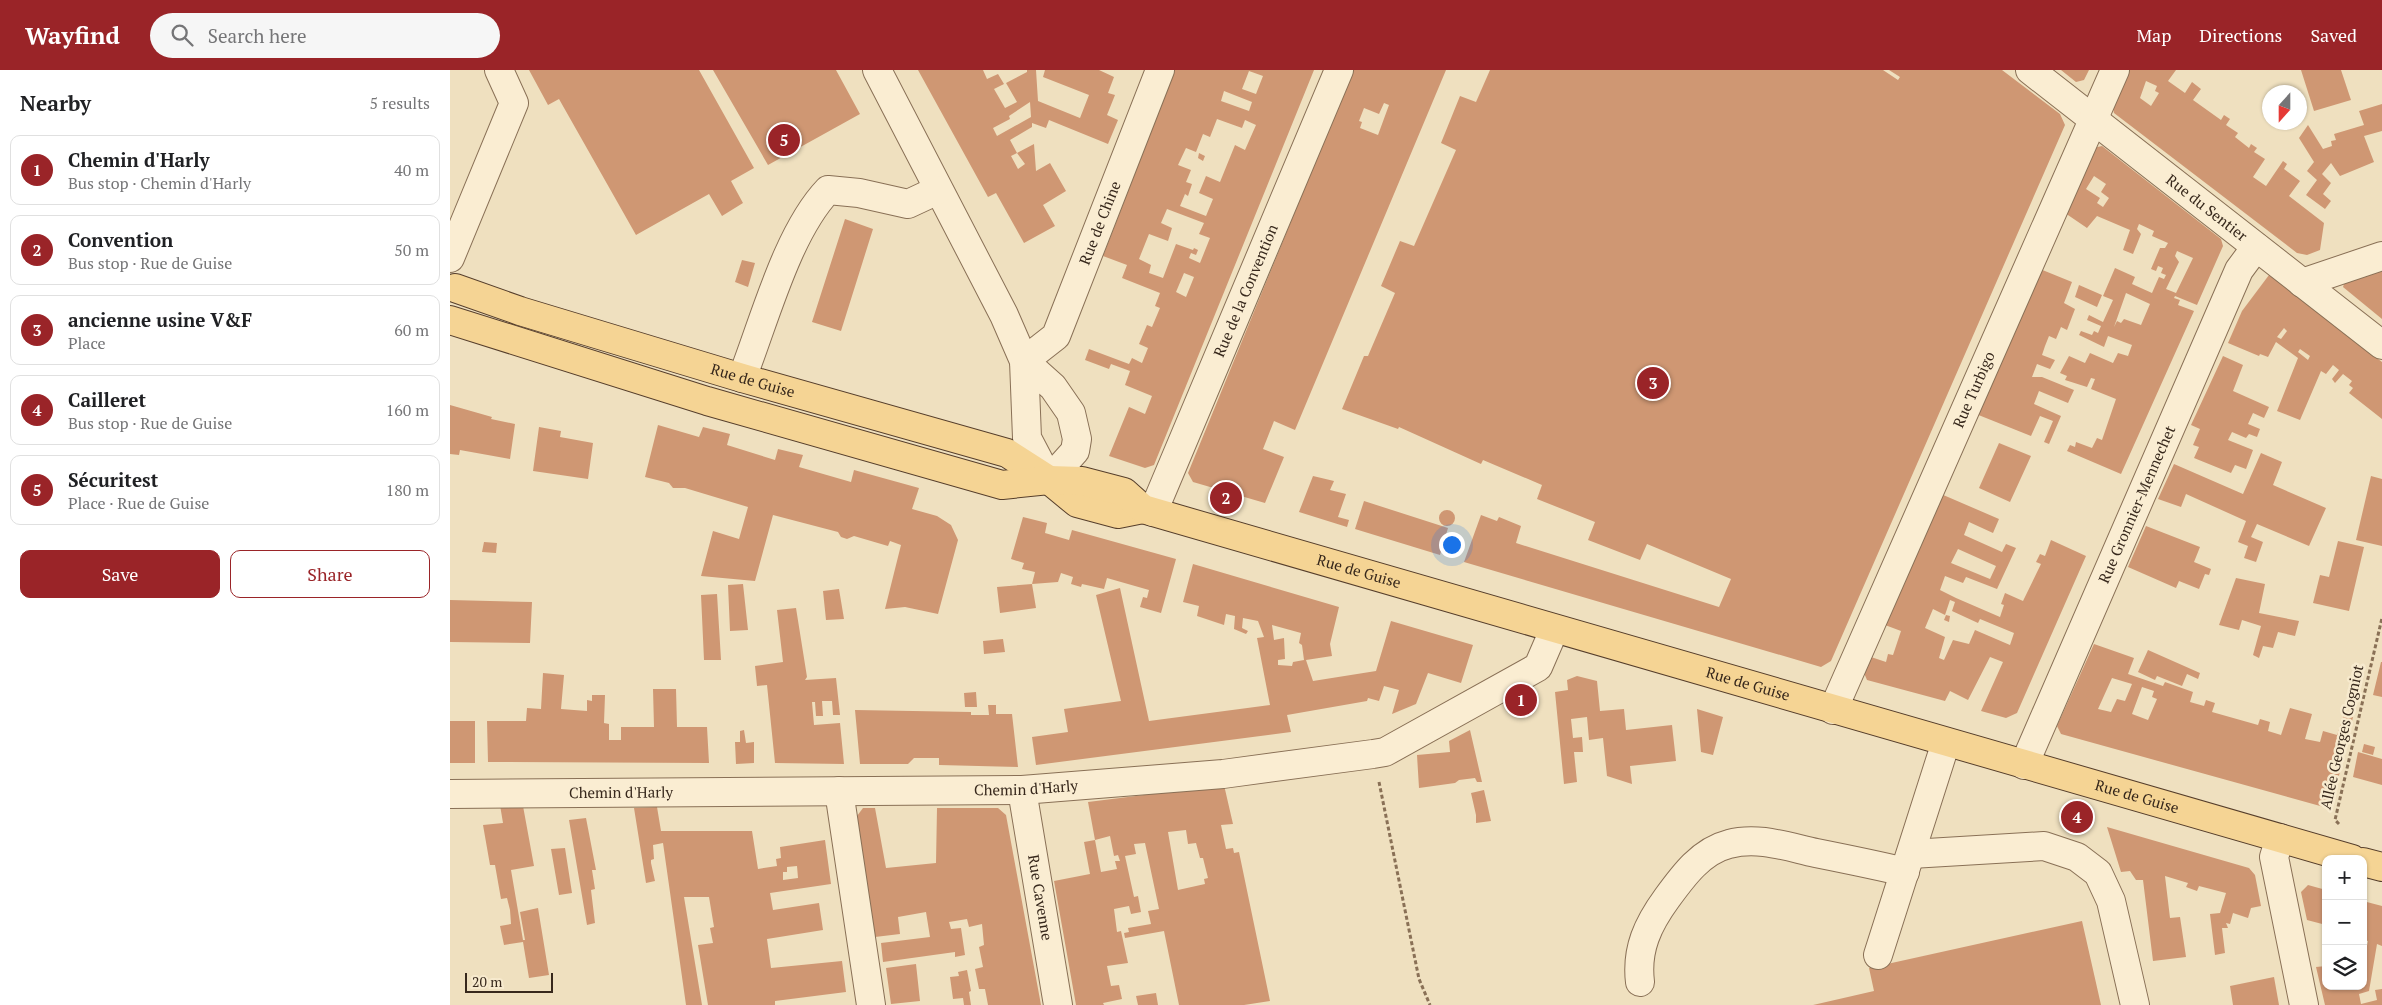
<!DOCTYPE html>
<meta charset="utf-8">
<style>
body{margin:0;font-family:"PT Serif",serif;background:#f6f6f6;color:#202124}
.controls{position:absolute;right:15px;bottom:15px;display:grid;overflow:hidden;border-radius:10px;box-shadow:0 1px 4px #0004}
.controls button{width:45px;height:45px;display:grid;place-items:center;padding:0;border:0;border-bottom:1px solid #e0e0e0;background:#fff;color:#202124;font:25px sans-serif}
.compass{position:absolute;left:1812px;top:15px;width:45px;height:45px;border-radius:50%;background:#fff;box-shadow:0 1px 4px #0004;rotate:201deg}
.scale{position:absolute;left:15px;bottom:12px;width:88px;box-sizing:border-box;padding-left:5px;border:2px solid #37281c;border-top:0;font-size:14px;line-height:18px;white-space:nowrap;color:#37281c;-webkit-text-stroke:4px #f7eace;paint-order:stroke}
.you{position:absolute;left:1001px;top:474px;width:18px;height:18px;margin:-12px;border:4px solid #fff;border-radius:50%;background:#1a73e8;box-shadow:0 0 0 8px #1a73e833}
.badge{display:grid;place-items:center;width:32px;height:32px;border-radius:50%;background:#9a2428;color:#fff;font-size:16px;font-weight:700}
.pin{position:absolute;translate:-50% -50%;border:2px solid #fff;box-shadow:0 1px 5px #0006}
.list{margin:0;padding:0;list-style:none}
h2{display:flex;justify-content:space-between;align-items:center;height:65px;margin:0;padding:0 20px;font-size:21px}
h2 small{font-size:16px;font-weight:400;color:#757577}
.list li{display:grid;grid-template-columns:32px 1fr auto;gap:15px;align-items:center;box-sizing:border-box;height:70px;margin:0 10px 10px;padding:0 10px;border:1px solid #e0e0e0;border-radius:10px}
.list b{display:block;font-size:19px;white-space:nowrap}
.list p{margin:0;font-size:16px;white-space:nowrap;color:#757577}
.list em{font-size:16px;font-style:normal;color:#757577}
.actions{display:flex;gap:10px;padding:15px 20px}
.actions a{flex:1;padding:11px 0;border:1px solid #9a2428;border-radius:10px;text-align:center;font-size:18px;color:#9a2428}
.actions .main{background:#9a2428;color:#fff}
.icon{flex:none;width:28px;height:28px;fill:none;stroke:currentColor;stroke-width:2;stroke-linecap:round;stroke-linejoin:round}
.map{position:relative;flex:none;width:1932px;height:935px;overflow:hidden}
header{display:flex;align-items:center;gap:30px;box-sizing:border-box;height:70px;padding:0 25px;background:#9a2428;color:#fff}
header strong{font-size:24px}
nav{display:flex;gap:28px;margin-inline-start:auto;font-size:18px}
.search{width:350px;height:45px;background:#f6f6f6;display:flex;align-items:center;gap:12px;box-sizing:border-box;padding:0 18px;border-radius:28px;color:#757577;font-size:19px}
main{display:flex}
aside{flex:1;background:#fff}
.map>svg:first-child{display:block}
.building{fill:#cf9773;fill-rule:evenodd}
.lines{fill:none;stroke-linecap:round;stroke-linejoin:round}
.minor-casing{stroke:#897056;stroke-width:30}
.major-casing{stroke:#563e2b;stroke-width:30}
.path{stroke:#897056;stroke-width:3;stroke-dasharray:4 2.5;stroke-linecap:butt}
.minor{stroke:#faedd2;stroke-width:28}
.major{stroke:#f5d494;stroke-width:28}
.labels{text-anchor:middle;stroke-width:5;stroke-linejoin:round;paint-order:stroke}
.street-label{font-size:15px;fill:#37281c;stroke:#f7eace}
</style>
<header>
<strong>Wayfind</strong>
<div class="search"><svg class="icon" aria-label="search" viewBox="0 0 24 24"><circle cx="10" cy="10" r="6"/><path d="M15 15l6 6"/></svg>Search here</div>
<nav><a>Map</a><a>Directions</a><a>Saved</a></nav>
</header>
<main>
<aside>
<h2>Nearby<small>5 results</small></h2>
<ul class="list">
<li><span class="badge">1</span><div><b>Chemin d'Harly</b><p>Bus stop · Chemin d'Harly</p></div><em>40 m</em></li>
<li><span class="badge">2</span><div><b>Convention</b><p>Bus stop · Rue de Guise</p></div><em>50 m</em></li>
<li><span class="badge">3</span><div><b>ancienne usine V&amp;F</b><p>Place</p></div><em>60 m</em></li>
<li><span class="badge">4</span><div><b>Cailleret</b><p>Bus stop · Rue de Guise</p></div><em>160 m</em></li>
<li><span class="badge">5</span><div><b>Sécuritest</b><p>Place · Rue de Guise</p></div><em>180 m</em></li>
</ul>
<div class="actions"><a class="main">Save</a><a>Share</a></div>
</aside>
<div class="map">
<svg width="1932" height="935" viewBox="0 0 1932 935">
<rect width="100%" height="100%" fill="#efe0bf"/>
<path class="building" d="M79 0H249L304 98 281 111 293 133 272 146 259 124 186 165 109 29 98 35Z
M263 0H386L410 44 318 95Z
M468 0H533L537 9 548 4 554 14 544 19 555 38 567 32 556 13 577 2V0H586L588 31 630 48 639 25 593 7 595 0H649L664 7 658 23 665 25 657 45 668 50 658 74 599 50 596 58 582 53V57L560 70 567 83 561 86 568 99 575 94 567 83 584 74 586 101 600 93 616 121 593 135 605 156 574 173 546 123 538 127ZM580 32 581 47 547 66 543 58 560 49 559 46Z
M725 0H864L704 395 695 398 659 386 679 337 695 344 702 326 675 315 680 301 661 294 659 299 635 290 639 279 679 294 682 288 692 293 698 278 689 274 697 255 702 257 710 238 705 236 710 223 672 208 677 195 653 186ZM799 1 813 6 806 24 792 19ZM774 21 802 32 799 41 771 31ZM767 49 792 58 795 50 806 55 795 80 785 75 770 112 756 106 749 123 763 129 756 146 730 136 735 124 738 126 742 114 736 112 741 100 728 95 736 78 746 82 753 64 760 67ZM717 139 754 153 749 164 760 168 750 193 739 188 741 183 746 185 748 180 744 178 743 180 726 174 713 208 699 203 701 195 689 189 699 164 718 171 722 158 711 153ZM734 203 744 207 736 227 726 222Z
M903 0H996L845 360 824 351 813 379 834 387 815 433 743 412 738 403ZM934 33 939 35 928 65 910 58 912 52 909 51 914 38 929 44Z
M1040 0H1433L1448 10 1450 7 1439 0H1552L1610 44 1615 55 1381 591 1371 597 1014 492 1031 445 1047 451 1049 447 1071 456 1066 473 1269 537 1281 509 1197 474 1190 490 1138 470 1145 452 1087 429 1092 415 1033 390 1031 394 949 357 948 359 892 339 914 286H918L945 223 931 216 950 171 964 176 1006 80 991 73 1010 26 1026 32Z
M1611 0H1639L1634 10 1626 12Z
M1678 0H1726L1718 11 1735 23 1742 12 1751 19 1743 30 1771 50 1774 45 1780 49 1776 55 1788 63 1785 67 1799 78 1801 74 1807 78 1804 82 1815 89 1803 107 1816 116 1833 91 1837 94 1834 99 1850 111 1839 126 1874 153 1870 180 1857 185 1847 183 1664 43 1662 34ZM1696 11 1707 16 1705 21 1709 23 1701 36 1690 28Z
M1851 0H1891L1901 30 1864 41Z
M1932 34V61L1914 66 1924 92 1890 106 1881 93 1872 104 1881 113 1873 124 1881 131 1875 139 1856 125 1867 110 1857 101 1864 92 1849 68 1858 55 1873 79 1882 76 1881 71 1886 70 1884 64 1914 55 1909 41Z
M1652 76 1771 169 1773 176 1747 235 1725 226 1724 228 1730 230 1728 235 1744 241 1671 404 1617 381 1620 375 1625 377 1626 372 1642 378 1647 368 1652 370 1666 329 1641 319 1645 309 1641 308 1637 317 1615 310 1617 306 1610 303 1619 286 1635 293 1640 283 1663 293 1668 283 1678 286 1682 275 1658 266 1654 277 1629 265 1631 261 1642 265 1644 261 1648 263 1651 256 1637 250 1639 245 1653 252 1663 230 1653 226 1665 198 1685 207 1682 214 1702 223 1709 207 1714 209 1716 205 1711 203 1713 198 1708 196 1706 201 1701 199 1710 178H1715L1718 173 1702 166 1704 161 1689 154 1687 159 1691 164 1683 184 1673 180 1680 160 1647 146 1637 158 1615 143 1643 78ZM1644 106 1656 114 1651 122 1659 128 1653 137 1647 133 1650 128 1636 119ZM1727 181 1743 188 1726 223 1716 219 1729 192 1725 186ZM1676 223 1700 234 1691 255 1674 249 1671 253 1667 251 1664 257Z
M749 83 755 86 753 91 748 88Z
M395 149 423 159 391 261 362 252Z
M292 190 305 193 298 217 285 212Z
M1932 197V249L1893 217 1896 208Z
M1590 199 1622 212 1614 233 1625 239 1617 260 1611 257 1606 269 1599 266 1595 276 1592 285 1605 290 1600 299 1587 294 1582 307H1592L1624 320 1618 333 1589 321 1584 334 1611 346 1599 374 1594 372 1603 351 1590 346 1581 366 1526 344Z
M1819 205 1932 292V349L1899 323 1903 318 1899 315 1902 311 1893 304 1885 313 1882 309 1889 300 1883 295 1876 304 1871 301 1850 350 1827 341 1848 288 1826 272 1818 287 1810 284 1809 286 1778 273 1792 241ZM1834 258 1837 261 1831 269 1827 267ZM1850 279 1860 286 1858 290 1848 282Z
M1629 215 1652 225 1647 237 1625 227Z
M1773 286 1793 295 1783 321 1819 337 1814 348 1803 343 1798 354 1810 359 1807 367 1799 364 1796 368 1782 362 1778 370 1803 380 1796 399 1785 395 1781 403 1744 388 1749 377 1743 375 1750 359 1741 355Z
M0 335 42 347 41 349 65 354 60 389 10 380 9 385 0 384Z
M208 355 249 367 253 357 280 364 277 375 325 390 328 379 353 385 349 397 401 412 404 400 469 418 462 439 487 446 501 455 508 470 488 544 455 537 435 539 451 475 440 471 438 476 404 466 397 469 391 467 388 462 323 445 305 511 251 506 263 461 289 469 298 437 235 418H223L219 413 195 407Z
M89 357 111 361 110 367 143 373 138 409 83 401Z
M1549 373 1581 386 1560 432 1529 418Z
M1811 383 1832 392 1823 415 1876 438 1859 476 1807 454 1801 467 1813 472 1806 492 1794 488 1798 476 1788 472 1796 451 1736 424 1731 437 1708 429 1724 394 1793 424Z
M863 406 884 411 880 420 896 424 888 447 899 450 897 457 849 442Z
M1921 406 1932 409V476L1906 470Z
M1491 424 1549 449 1543 463 1519 452 1514 465 1552 482 1556 474 1566 478 1547 519 1516 507 1513 513 1495 506 1490 520 1506 528 1550 547 1554 535 1551 534 1555 523 1573 531 1591 494 1586 492 1590 484 1595 486 1601 470 1636 486 1567 643 1556 648 1531 641 1553 592 1540 587 1518 630 1500 621 1495 631 1417 610 1414 603 1421 587 1436 592 1438 584 1443 585 1451 561 1435 555ZM1508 479 1546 496 1540 509 1501 493ZM1500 530 1505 532 1502 541 1528 553 1530 549 1564 563 1560 575 1525 560 1519 574 1503 570 1494 590 1489 588 1495 567 1475 558 1483 539 1495 545Z
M914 431 998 458 990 485 905 459Z
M989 448a8 8 0 1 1 16 0a8 8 0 1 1-16 0Z
M573 447 597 453 595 463 619 470 622 460 726 489 711 543 690 537 693 527 697 528 699 520 657 508 654 519 632 514 631 517 621 514 623 507 611 503 608 512 582 514 586 538 550 543 547 517 582 514 585 502 572 499 574 493 561 489Z
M1696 456 1750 477 1744 492 1761 499 1759 505 1755 504 1749 519 1729 511 1726 518 1678 497Z
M1888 471 1914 477 1899 541 1863 533 1870 505 1879 507Z
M34 472 47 473 46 483 32 482Z
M743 494 889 537 880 574 882 586 856 590 863 611 926 601 941 551 1023 575 1011 613 978 603 966 634 942 644 949 620 934 616 929 631 918 628 917 631 837 645 841 662 586 695 582 667 618 662 614 639 671 631 646 525 670 518 699 651 820 635 807 568 814 567 808 551 793 548 792 558 798 561 796 564 784 559 785 546 776 544 774 555 747 546 749 536 733 532ZM822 555 851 563 849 573 852 575 854 590 843 592 842 596 828 595V590L835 589 834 568 824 570Z
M1786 508 1815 514 1809 543 1849 551 1845 566 1828 562 1823 578 1813 576 1809 588 1803 585 1811 556 1792 550 1789 560 1769 555Z
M293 514 298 560 280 561 278 515Z
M389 519 394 549 376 550 373 521Z
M267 524 271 590H254L251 525Z
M0 530 82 532 80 573 0 572Z
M346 538 357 607 355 610 386 608 390 645H383L382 631H372L373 646H366L365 632H362L364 655 390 653 394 694 325 693 317 615 307 616 305 596 333 592 327 540Z
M1496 545 1500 546 1499 552 1494 550Z
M553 569 555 582 534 584 533 571Z
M1644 574 1684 588 1678 604 1713 616 1715 612 1743 622 1740 632 1754 636 1756 630 1765 633 1762 642 1808 655 1810 649 1820 652 1818 661 1831 665 1840 638 1862 644 1855 669 1870 672 1873 661 1887 665 1894 644 1903 647 1881 739 1611 664 1607 656ZM1662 608 1682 614 1675 631 1667 629 1661 642 1648 639ZM1692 617 1704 621 1702 627 1707 629 1698 650 1682 644Z
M1698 580 1750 603 1748 609 1737 604 1732 616 1707 606 1705 610 1688 602Z
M1931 592H1932V627L1923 625Z
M93 603 114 605 111 639 137 641V630L142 631V625H155L154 653 159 654V670H171V657H204L203 619H226L227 657H257L259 693 38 692 37 651H76L77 638 91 639Z
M1127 606 1147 611 1150 641 1174 639 1176 660 1222 655 1226 691 1180 696 1182 714 1157 706 1153 668 1139 670 1137 647 1121 649 1123 668 1132 667 1133 682H1124L1127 712 1114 714 1105 622 1118 620 1117 610Z
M526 622 527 637H515L514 623Z
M538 635H546V644H562L568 697 489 695V688H464L458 694H410L405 640 521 642V645H539Z
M1247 639 1273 647 1263 685 1251 682Z
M0 651H25V693H0Z
M294 660 296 673 304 672V693L286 694 285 672H290V661Z
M1020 660 1032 712H1027L1025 708 1009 710 1005 713 969 718 967 685 1000 682 999 671Z
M1914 674 1925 677 1923 685 1912 682Z
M1908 682 1932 689V715L1903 707Z
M774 715 783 754 771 755 776 779 783 778 784 783 789 782 820 931 794 935H729L714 861 675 868 674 863 679 862 678 858 701 854 698 841 709 839 695 773 684 774 686 784 675 786 684 827 688 826 691 842 681 844 679 836 664 839 667 862 671 861 678 893 657 896 661 916 669 915 672 929 653 933 654 935H626L604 811 640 804 634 772 645 770 638 732ZM736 760 738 774 746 773 750 788H753L758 808 754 809 755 814 728 820 718 762ZM660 766 664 786 668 785 670 791H665L667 799 651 802 645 770Z
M1034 720 1041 751 1026 753V745L1021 723Z
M50 735 73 736 84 796 61 800 73 870H75L70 842 88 838 99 905 79 908 73 872 54 875 50 856 61 854 60 840 57 828 51 829 45 795H40L33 755 53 753Z
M207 737 211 761H302L308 799 327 796 326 789 331 788 330 777 375 770 381 814 320 823 323 840 369 833 373 860 317 869 321 898 392 891 396 922 325 931V935H258L248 875 263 873 260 858 264 857 259 827H234L252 935H236L213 773 203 775 204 789 201 790V793L205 811 196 813 184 738ZM347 796 348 808 333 810V802H337V797Z
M413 738H425L436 798 486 793 487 738H548L556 745 591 935H538L535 919H529L525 899 533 897 529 877 534 875 532 854 519 857 517 849 499 852 501 859 511 858 515 885 505 887V882L433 892 431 873 480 867 476 842 448 847 450 864 425 867 407 746Z
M136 748 146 800H142L145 819 141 820 145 853 137 855 119 750Z
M1657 757 1799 798 1805 805 1811 836 1801 838 1798 848 1783 843 1780 854 1776 853 1778 858H1772L1775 883 1765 885 1760 844 1770 843 1776 823 1749 816 1747 821 1736 817 1738 813 1715 806 1720 848 1730 847 1736 887 1703 891 1693 810H1686L1680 801 1671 802Z
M115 778 122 823 109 825 101 779Z
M1858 815 1876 820V855L1857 850 1851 822Z
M1913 831 1932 836V876L1927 874 1919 921 1909 924 1911 934 1927 930 1925 920 1932 919V935H1875L1866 897 1876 896V916H1913V895L1918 871 1913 870Z
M1632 851 1651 935H1363L1424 921 1419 898Z
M466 894 470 931 441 934 436 898Z
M517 900 521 921 519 922 521 935H514L513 928 503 929 500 907 509 906 508 902Z
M1824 907 1829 935H1783L1780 916Z
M706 923 708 935H688L686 926Z"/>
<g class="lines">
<g class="minor-casing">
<g id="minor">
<path d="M427 0 554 245 574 291 577 368 599 410 625 381 627 369 621 343 603 317 574 291"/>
<path id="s1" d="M1580 0 1932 275"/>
<path d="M0 188 64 33 49 0"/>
<path d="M1852 213 1932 186"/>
<path id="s2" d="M574 291 606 266 710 0"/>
<path d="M292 308C314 252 337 163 378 120L409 123 458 134 488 120"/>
<path id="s3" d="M703 442 889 0"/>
<path id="s4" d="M1383 640 1665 0"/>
<path id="s5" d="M1574 695 1789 200 1806 177"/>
<path id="s6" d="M572 720 608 935"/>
<path d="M389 721 421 935"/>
<path id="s7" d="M0 724 572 720 773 704 923 684 935 682 1088 597 1104 560"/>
<path d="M1830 768 1824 787 1854 935"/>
<path d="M1461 784 1594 776 1627 787 1648 803 1661 831 1685 935"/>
<path d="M1428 885 1496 672"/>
<path d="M1190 912C1186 879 1198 854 1217 828 1233 806 1251 781 1279 774 1308 766 1338 777 1366 783 1396 789 1426 795 1455 802"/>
</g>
</g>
<g class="major-casing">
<g id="major">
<path id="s8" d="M5 218 70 241 292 308 557 383 599 410 627 433 668 444 693 439"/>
<path id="s9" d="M0 250 257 331 552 415 599 410 632 411 674 422 693 439 1902 789"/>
<path d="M1913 792 1932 797"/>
</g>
</g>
<path class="path" d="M929 712 969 909 980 935
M1889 754 1885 750 1932 548"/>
<use href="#minor" class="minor"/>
<use href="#major" class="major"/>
</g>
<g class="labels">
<g class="street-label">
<text dy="5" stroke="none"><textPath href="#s1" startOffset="224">Rue du Sentier</textPath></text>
<text dy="5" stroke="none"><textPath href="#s2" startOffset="162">Rue de Chine</textPath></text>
<text dy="5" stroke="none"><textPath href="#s3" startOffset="240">Rue de la Convention</textPath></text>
<text dy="5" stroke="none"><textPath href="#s8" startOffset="312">Rue de Guise</textPath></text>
<text dy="5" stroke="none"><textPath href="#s4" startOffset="350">Rue Turbigo</textPath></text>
<text dy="5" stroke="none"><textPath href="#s5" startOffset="284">Rue Gronnier-Mennechet</textPath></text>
<text dy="5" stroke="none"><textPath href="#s9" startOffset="950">Rue de Guise</textPath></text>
<text dy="5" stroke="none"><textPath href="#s9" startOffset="1355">Rue de Guise</textPath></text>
<text transform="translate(1892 667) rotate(-77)" y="5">Allée Georges Cogniot</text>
<text dy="5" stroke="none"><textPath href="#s7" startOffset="576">Chemin d'Harly</textPath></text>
<text dy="5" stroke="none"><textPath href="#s7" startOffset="171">Chemin d'Harly</textPath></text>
<text dy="5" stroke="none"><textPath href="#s9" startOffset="1760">Rue de Guise</textPath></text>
<text dy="5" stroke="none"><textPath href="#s6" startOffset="109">Rue Cavenne</textPath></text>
</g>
</g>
</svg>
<div class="controls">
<button>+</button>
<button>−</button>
<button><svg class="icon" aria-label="layers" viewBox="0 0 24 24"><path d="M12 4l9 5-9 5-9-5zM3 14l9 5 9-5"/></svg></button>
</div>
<svg class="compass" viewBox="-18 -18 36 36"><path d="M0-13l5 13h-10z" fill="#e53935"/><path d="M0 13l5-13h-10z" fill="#757577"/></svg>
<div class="scale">20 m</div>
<div class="you"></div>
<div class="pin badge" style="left:1071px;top:630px">1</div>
<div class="pin badge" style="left:776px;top:428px">2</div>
<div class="pin badge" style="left:1203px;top:313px">3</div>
<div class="pin badge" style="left:1627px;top:747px">4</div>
<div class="pin badge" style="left:334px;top:70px">5</div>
</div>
</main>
